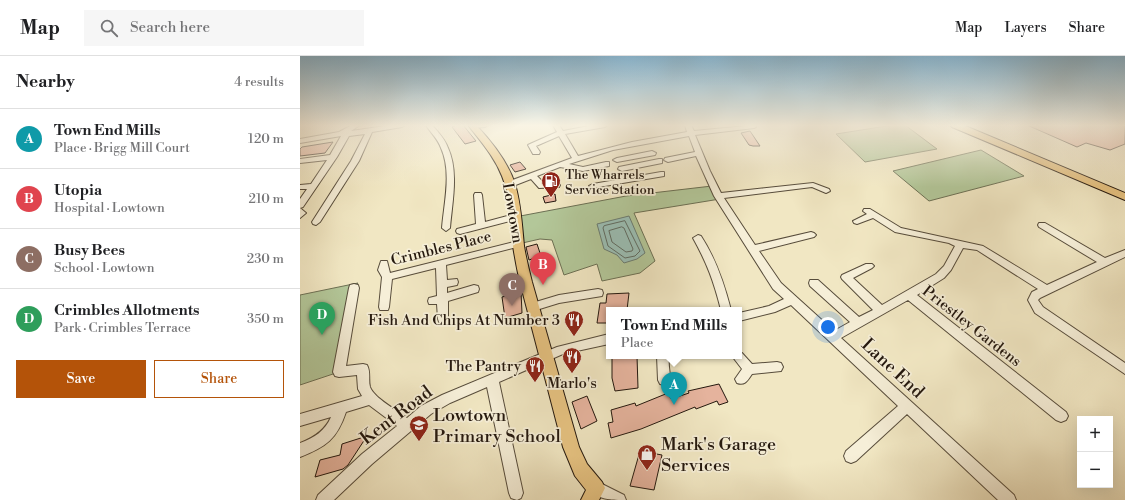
<!DOCTYPE html>
<meta charset="utf-8">
<style>
body{margin:0;font-family:"Libre Bodoni",serif;background:#f6f6f6;color:#202124}
.controls{position:absolute;right:12px;bottom:12px;display:grid;overflow:hidden;border-radius:0px;box-shadow:0 4px 16px #0002}
.controls button{width:36px;height:36px;display:grid;place-items:center;padding:0;border:0;border-bottom:1px solid #e0e0e0;background:#fff;color:#202124;font:20px sans-serif}
.you{position:absolute;left:528px;top:271px;width:14px;height:14px;margin:-10px;border:3px solid #fff;border-radius:50%;background:#1a73e8;box-shadow:0 0 0 6px #1a73e833}
.badge{display:grid;place-items:center;width:26px;height:26px;border-radius:50%;background:#b45309;color:#fff;font-size:13px;font-weight:700}
.pin{position:absolute;translate:-50% -33px;filter:drop-shadow(0 1px 2px #0008)}
.pin::after{content:'';position:absolute;top:21px;width:14px;height:12px;background:inherit;clip-path:polygon(0 0,100% 0,50% 100%)}
.popup{position:absolute;left:306px;top:251px;width:136px;height:52px;box-sizing:border-box;display:grid;place-content:center;border-radius:0px;background:#fff;filter:drop-shadow(0 1px 3px #0005);font-size:13px;white-space:nowrap;color:#757577}
.popup b{font-size:15px;color:#202124}
.popup::after{content:'';position:absolute;left:50%;top:100%;margin-left:-8px;border:8px solid transparent;border-top-color:#fff}
.list{margin:0;padding:0;list-style:none}
h2{display:flex;justify-content:space-between;align-items:center;height:52px;margin:0;padding:0 16px;font-size:17px}
h2 small{font-size:13px;font-weight:400;color:#757577}
.list li{display:grid;grid-template-columns:26px 1fr auto;gap:12px;align-items:center;box-sizing:border-box;height:60px;padding:0 16px;border-top:1px solid #e0e0e0}
.list b{display:block;font-size:15px;white-space:nowrap}
.list p{margin:0;font-size:13px;white-space:nowrap;color:#757577}
.list em{font-size:13px;font-style:normal;color:#757577}
.actions{display:flex;gap:8px;padding:12px 16px}
.actions a{flex:1;padding:9px 0;border:1px solid #b45309;border-radius:0px;text-align:center;font-size:14px;color:#b45309}
.actions .main{background:#b45309;color:#fff}
.icon{flex:none;width:22px;height:22px;fill:none;stroke:currentColor;stroke-width:2;stroke-linecap:round;stroke-linejoin:round}
.map{position:relative;flex:none;width:825px;height:444px;overflow:hidden}
header{display:flex;align-items:center;gap:24px;box-sizing:border-box;height:56px;padding:0 20px;background:#fff;border-bottom:1px solid #e0e0e0}
header strong{font-size:19px}
nav{display:flex;gap:22px;margin-inline-start:auto;font-size:14px}
.search{width:280px;height:36px;background:#f6f6f6;display:flex;align-items:center;gap:10px;box-sizing:border-box;padding:0 14px;border-radius:0px;color:#757577;font-size:15px}
main{display:flex}
aside{flex:1;background:#fff}
.map>svg:first-child{display:block}
.green{fill:#b3c799;stroke:#6c7054}
.water{fill:#9bbfb5;stroke:#6b7c72}
.lines{fill:none;stroke-linecap:round;stroke-linejoin:round}
.shore{stroke:#606c62;stroke-width:1}
.building{fill:#e5b39d;stroke:#24180e}
.minor-casing{stroke:#574c3b;stroke-width:2}
.major-casing{stroke:#24180e;stroke-width:2}
.highway-casing{stroke:#24180e;stroke-width:2}
.minor{fill:#f6efd8;fill-rule:evenodd}
.major{fill:#e8c482;fill-rule:evenodd}
.highway{fill:#e8c482;fill-rule:evenodd}
.labels{text-anchor:middle;stroke-width:3.5;stroke-linejoin:round;paint-order:stroke}
.far-poi-label{font-size:13px;fill:#24180e;stroke:#f6efd8;text-anchor:start}
.street-label{font-size:15px;fill:#24180e;stroke:#f6efd8}
.poi-label{font-size:15px;fill:#24180e;stroke:#f6efd8;text-anchor:end}
.near-street-label{font-size:18px;fill:#24180e;stroke:#f6efd8}
.near-poi-label{font-size:18px;fill:#24180e;stroke:#f6efd8;text-anchor:start}
</style>
<header>
<strong>Map</strong>
<div class="search"><svg class="icon" aria-label="search" viewBox="0 0 24 24"><circle cx="10" cy="10" r="6"/><path d="M15 15l6 6"/></svg>Search here</div>
<nav><a>Map</a><a>Layers</a><a>Share</a></nav>
</header>
<main>
<aside>
<h2>Nearby<small>4 results</small></h2>
<ul class="list">
<li><span class="badge" style="background:#0f9aa8">A</span><div><b>Town End Mills</b><p>Place · Brigg Mill Court</p></div><em>120 m</em></li>
<li><span class="badge" style="background:#e0444e">B</span><div><b>Utopia</b><p>Hospital · Lowtown</p></div><em>210 m</em></li>
<li><span class="badge" style="background:#8d6e63">C</span><div><b>Busy Bees</b><p>School · Lowtown</p></div><em>230 m</em></li>
<li><span class="badge" style="background:#2e9e5b">D</span><div><b>Crimbles Allotments</b><p>Park · Crimbles Terrace</p></div><em>350 m</em></li>
</ul>
<div class="actions"><a class="main">Save</a><a>Share</a></div>
</aside>
<div class="map">
<svg width="825" height="444" viewBox="0 0 825 444">
<rect width="100%" height="100%" fill="#f1e7c3"/>
<filter id="stains"><feTurbulence type="fractalNoise" baseFrequency=".005" numOctaves="4"/><feColorMatrix values="0 0 0 0 .2 0 0 0 0 .09 0 0 0 0 .02 0 0 0 .5 -.17"/></filter>
<radialGradient id="worn" r=".72"><stop offset=".6" stop-color="#630" stop-opacity="0"/><stop offset="1" stop-color="#630" stop-opacity=".3"/></radialGradient>
<path class="green" d="M593 69H605L637 93 565 106 536 78Z
M681 94 724 120 629 145 593 115Z
M412 130 420 143 334 157 355 205 340 217 302 225 297 208 264 219 252 184 240 183 218 188 215 161 326 140Z
M58 227 54 232 39 316 0 329V239Z"/>
<path class="water" d="M329 160 345 197 337 203 324 207 317 199 304 193 297 168Z"/>
<g class="lines">
<path class="shore" d="M325 165 340 195 335 200 325 202 308 190 303 172 304 170Z
M322 171 324 172 333 193 332 195 326 196 312 186 309 175Z"/>
</g>
<path class="building" d="M157 69H163L176 85 165 88 152 71Z
M727 69H825V88L810 94 786 87 777 91Z
M450 75 460 90H453L449 89 441 77Z
M33 86 25 97 0 100V93L2 91Z
M220 106 226 113 215 116 210 109Z
M255 138 256 145 245 147 243 141Z
M237 188 241 200 229 204 226 191Z
M221 236 222 257 205 262 202 241Z
M329 237 327 254H309V267H297L300 247H306L307 238Z
M312 300H337L338 332 315 335 312 322Z
M419 328 428 346 419 349 417 345 396 353 395 351 341 373 311 382 308 367 313 366 311 354 335 347 336 350 368 337 371 343 389 337 388 335Z
M287 340 297 365 281 373 272 346Z
M67 380 48 409 43 413 15 421 20 404 40 399 42 388Z
M340 395 362 399 354 434 330 430Z"/>
<g class="lines">
<g class="minor-casing">
<path id="minor" d="M52 69H60L51 75 92 69H105L102 71 72 76 59 105 20 166 16 169 13 168 12 166 51 105 65 78 49 80 37 101 3 151 0 152V143L7 133H0V129L11 128 27 104 0 107V103L30 99 41 80 0 87V83L39 76Z
M126 69H132C138 76 145 83 148 92 159 116 152 147 150 172L146 175 142 172C144 147 152 116 141 92 138 83 130 76 126 69Z
M175 69H188L185 71 172 72V70Z
M253 69H259L263 75 294 69H308L305 71 265 78 278 100 332 86 387 76 385 69H391L394 75 456 69V71L454 72 395 79 410 115 421 137 513 127 529 133 530 135 526 137 512 131 424 142 455 189 511 176 514 177 516 179 514 181 459 195 481 227 534 275 550 266 510 230 509 227 510 224H518L559 261 573 254 542 223 541 221 542 219 566 208H572L574 210 572 212 553 222 582 249 636 218 644 210 655 190 649 187 595 176 573 162 557 168 554 167 553 165 567 158 563 155 564 153H570L601 172 683 190 747 229 797 206 739 171 738 169 739 167H745L805 202 825 194V201L740 242 738 244 743 251 825 307V318L735 257 728 244 732 236 738 233 677 194 663 192 651 214 644 222 617 239 766 356 768 360 766 364 761 366 756 364 608 244 541 282 714 439 716 444H698L607 358 556 405 551 407 546 405 544 400 546 395 598 350 491 249 475 256 439 265V257L469 250 484 243 473 233 414 140 396 100 368 106 364 104 365 102 395 96 389 80 313 94 269 108 283 111 306 106H309V110L283 115 260 111 237 120 244 127H256L260 129 259 131 239 132 231 123 213 130H207V126L272 102 259 80 236 90 240 96 239 98H233L228 89 230 88 257 76Z
M352 95 356 97 355 99 317 106 313 104 317 102Z
M359 103H362V107L322 115 318 113 319 111Z
M361 116H364V120L293 132 289 130 293 128Z
M175 137H181L182 139 185 166 215 158 219 161 218 163 160 178 157 177 156 175 157 173 176 168 174 139Z
M0 152 6 157 0 162Z
M398 179 401 180C416 203 424 227 431 254H421C414 226 407 207 393 182Z
M218 185 223 188 221 190 146 209 147 224 157 223 158 226 157 229 147 231V237L174 229 178 230 179 233 178 236 148 245V263L147 266 143 267 139 266 138 263 137 248H129L128 245 129 242 137 240 136 212 92 223 89 251 88 254H80L79 251 82 221 78 214 81 205H87L90 217Z
M54 228 58 229 59 232 46 310 63 308 67 309C71 316 68 324 70 331 74 342 98 355 107 362L121 350 142 339 257 291 309 278V288L263 298 199 326 223 437 221 442 217 444 211 442 209 437 187 331 150 347 131 358 72 408 34 444H16L18 439 62 398 97 370 69 349 46 356C37 383 26 391 0 401V387C14 382 25 375 31 361L0 370V358L62 340 58 333 57 319 39 321 35 320 33 316 49 232 50 229Z
M298 233 302 234 303 237 302 240 259 247 233 255 229 254 228 251 229 248 259 239Z
M439 295 442 297 452 308 477 306 481 307 483 311 481 315 452 318C448 324 445 330 437 327L435 323 442 313 432 300H439Z
M357 300H370C366 309 373 319 368 328L364 329 360 328 358 324Z
M296 425 324 439 326 444C313 444 295 444 289 432L291 427Z"/>
</g>
<g class="major-casing">
<path id="major" d="M168 69H176C192 86 208 106 215 128 221 148 222 169 224 190 226 202 229 214 232 226L279 391 287 408 302 426 305 432 299 444H281L286 434 275 420 263 391 220 226C217 214 215 202 213 190 211 166 211 142 202 120 194 100 181 86 168 69Z"/>
</g>
<g class="highway-casing">
<path id="highway" d="M650 69H663L825 137V144L652 71Z"/>
</g>
<use href="#minor" class="minor"/>
<use href="#major" class="major"/>
<use href="#highway" class="highway"/>
</g>
<linearGradient id="sky" x2="0" y2="1"><stop stop-color="#89b8d4"/><stop offset="0.53" stop-color="#f9f4e4"/><stop offset="1" stop-color="#f9f4e4" stop-opacity="0"/></linearGradient>
<rect width="825" height="131" fill="url(#sky)"/>
<defs>
<g id="fuel-pin" transform="scale(1)"><path d="M0 17L-7.5 6A9.5 9.5 0 1 1 7.5 6Z" fill="#8f2418" stroke="#f6efd8"/><path d="M-5.5-6h7V0h2V4h1.3V-2.5L3-4.5l.8-.8L6-3V5H2.5V1h-1V6h-7ZM-4.2-4.7v3.2H.2V-4.7Z" fill="#fff"/></g>
<g id="restaurant-pin" transform="scale(1)"><path d="M0 17L-7.5 6A9.5 9.5 0 1 1 7.5 6Z" fill="#8f2418" stroke="#f6efd8"/><path d="M-5-6h1v4h1v-4h1v4h1v-4h1v5L-1.5 .5V6h-2V.5L-5-1ZM5-6V6H3V1.5H1.5Q1.5-4 5-6Z" fill="#fff"/></g>
<g id="school-pin" transform="scale(1)"><path d="M0 17L-7.5 6A9.5 9.5 0 1 1 7.5 6Z" fill="#8f2418" stroke="#f6efd8"/><path d="M0-5L7-2L0 1L-7-2ZM-4 1L0 2.5L4 1V4Q0 6-4 4Z" fill="#fff"/></g>
<g id="shop-pin" transform="scale(1)"><path d="M0 17L-7.5 6A9.5 9.5 0 1 1 7.5 6Z" fill="#8f2418" stroke="#f6efd8"/><path d="M-5-2.5h2.3a2.7 3.5 0 0 1 5.4 0H5L5.5 6h-11ZM-1.5-2.5h3a1.5 2.3 0 0 0-3 0Z" fill="#fff"/></g>
</defs>
<g fill-rule="evenodd">
<use href="#fuel-pin" x="251" y="125"/>
<use href="#restaurant-pin" x="274" y="264"/>
<use href="#restaurant-pin" x="272" y="301"/>
<use href="#restaurant-pin" x="235" y="310"/>
<use href="#school-pin" x="119" y="369"/>
<use href="#shop-pin" x="347" y="398"/>
</g>
<g class="labels">
<g class="far-poi-label">
<text x="265" y="123">The Wharrels<tspan x="265" dy="15">Service Station</tspan></text>
</g>
<g class="street-label">
<text transform="translate(213 157) rotate(80)" y="5">Lowtown</text>
<text transform="translate(141 192) rotate(-14)" y="5">Crimbles Place</text>
<text transform="translate(672 270) rotate(38)" y="5">Priestley Gardens</text>
</g>
<g class="poi-label">
<text x="260" y="269">Fish And Chips At Number 3</text>
<text x="221" y="315">The Pantry</text>
<text x="272" y="332" text-anchor="middle">Marlo's</text>
</g>
<g class="near-street-label">
<text transform="translate(593 312) rotate(43)" y="6">Lane End</text>
<text transform="translate(96 359) rotate(-37)" y="6">Kent Road</text>
</g>
<g class="near-poi-label">
<text x="133" y="365">Lowtown<tspan x="133" dy="21">Primary School</tspan></text>
<text x="361" y="394">Mark's Garage<tspan x="361" dy="21">Services</tspan></text>
</g>
</g>
<rect width="100%" height="100%" filter="url(#stains)"/>
<rect width="100%" height="100%" fill="url(#worn)"/>
</svg>
<div class="controls">
<button>+</button>
<button>−</button>
</div>
<div class="you"></div>
<div class="pin badge" style="left:374px;top:349px;background:#0f9aa8">A</div>
<div class="popup"><b>Town End Mills</b>Place</div>
<div class="pin badge" style="left:243px;top:229px;background:#e0444e">B</div>
<div class="pin badge" style="left:212px;top:250px;background:#8d6e63">C</div>
<div class="pin badge" style="left:22px;top:279px;background:#2e9e5b">D</div>
</div>
</main>
